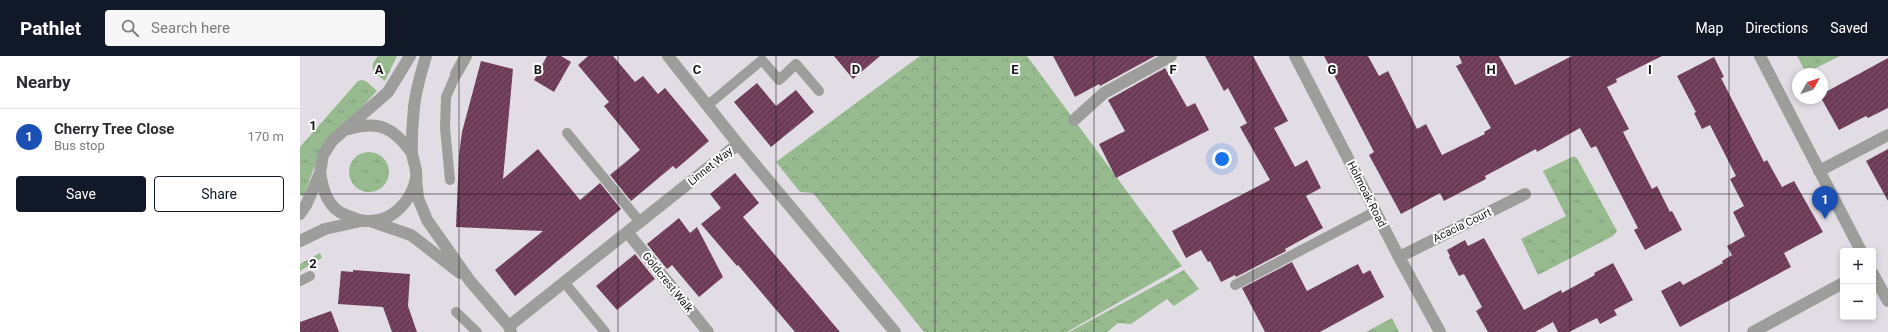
<!DOCTYPE html>
<meta charset="utf-8">
<style>
body{margin:0;font-family:Roboto,sans-serif;background:#f7f7f7;color:#2b2b33}
.controls{position:absolute;right:12px;bottom:12px;display:grid;overflow:hidden;border-radius:4px;box-shadow:0 2px 6px #0003}
.controls button{width:36px;height:36px;display:grid;place-items:center;padding:0;border:0;border-bottom:1px solid #e1e1e2;background:#fff;color:#2b2b33;font:20px sans-serif}
.compass{position:absolute;left:1492px;top:12px;width:36px;height:36px;border-radius:50%;background:#fff;box-shadow:0 2px 6px #0003;rotate:50deg}
.you{position:absolute;left:922px;top:103px;width:14px;height:14px;margin:-10px;border:3px solid #fff;border-radius:50%;background:#1a73e8;box-shadow:0 0 0 6px #1a73e833}
.badge{display:grid;place-items:center;width:26px;height:26px;border-radius:50%;background:#111827;color:#fff;font-size:13px;font-weight:700}
.pin{position:absolute;translate:-50% -33px;filter:drop-shadow(0 1px 2px #0008)}
.pin::after{content:'';position:absolute;top:21px;width:14px;height:12px;background:inherit;clip-path:polygon(0 0,100% 0,50% 100%)}
.list{margin:0;padding:0;list-style:none}
h2{display:flex;justify-content:space-between;align-items:center;height:52px;margin:0;padding:0 16px;font-size:17px}
h2 small{font-size:13px;font-weight:400;color:#7c7c81}
.list li{display:grid;grid-template-columns:26px 1fr auto;gap:12px;align-items:center;box-sizing:border-box;height:56px;padding:0 16px;border-top:1px solid #e1e1e2}
.list b{display:block;font-size:15px;white-space:nowrap}
.list p{margin:0;font-size:13px;white-space:nowrap;color:#7c7c81}
.list em{font-size:13px;font-style:normal;color:#7c7c81}
.actions{display:flex;gap:8px;padding:12px 16px}
.actions a{flex:1;padding:9px 0;border:1px solid #111827;border-radius:4px;text-align:center;font-size:14px;color:#111827}
.actions .main{background:#111827;color:#fff}
.icon{flex:none;width:22px;height:22px;fill:none;stroke:currentColor;stroke-width:2;stroke-linecap:round;stroke-linejoin:round}
.map{position:relative;flex:none;width:1588px;height:276px;overflow:hidden}
header{display:flex;align-items:center;gap:24px;box-sizing:border-box;height:56px;padding:0 20px;background:#111827;color:#fff}
header strong{font-size:19px}
nav{display:flex;gap:22px;margin-inline-start:auto;font-size:14px}
.search{width:280px;height:36px;background:#f7f7f7;display:flex;align-items:center;gap:10px;box-sizing:border-box;padding:0 14px;border-radius:4px;color:#7c7c81;font-size:15px}
main{display:flex}
aside{flex:1;background:#fff}
.map>svg:first-child{display:block}
.grass{fill:url(#grass-tufts)}
.forest{fill:url(#forest-crowns)}
.building{fill:url(#building-hatch)}
.lines{fill:none;stroke-linecap:round;stroke-linejoin:round}
.service{stroke:#9d9e9b;stroke-width:10}
.minor{stroke:#9d9e9b;stroke-width:12}
.tertiary{stroke:#9d9e9b;stroke-width:12}
.grid{fill:none;stroke:#161417;stroke-width:1;stroke-opacity:0.55}
.labels{text-anchor:middle;stroke-width:4;stroke-linejoin:round;paint-order:stroke}
.street-label{font-size:11px;fill:#161417;stroke:#fff}
.grid-label{font-size:13px;text-anchor:middle;font-weight:bold;fill:#161417;stroke:#fff;stroke-width:4;stroke-linejoin:round;paint-order:stroke}
</style>
<header>
<strong>Pathlet</strong>
<div class="search"><svg class="icon" aria-label="search" viewBox="0 0 24 24"><circle cx="10" cy="10" r="6"/><path d="M15 15l6 6"/></svg>Search here</div>
<nav><a>Map</a><a>Directions</a><a>Saved</a></nav>
</header>
<main>
<aside>
<h2>Nearby<small></small></h2>
<ul class="list">
<li><span class="badge" style="background:#1a4fb4">1</span><div><b>Cherry Tree Close</b><p>Bus stop</p></div><em>170 m</em></li>
</ul>
<div class="actions"><a class="main">Save</a><a>Share</a></div>
</aside>
<div class="map">
<svg width="1588" height="276" viewBox="0 0 1588 276">
<defs>
<pattern id="grass-tufts" width="24" height="20" patternUnits="userSpaceOnUse"><rect width="24" height="20" fill="#97ba8f"/><path d="M3 7l-1-3M5 7V3M7 7l1-3M15 17l-1-3M17 17v-4M19 17l1-3" fill="none" stroke="#819f7b"/></pattern>
<pattern id="forest-crowns" width="20" height="18" patternUnits="userSpaceOnUse"><rect width="20" height="18" fill="#97ba8f"/><path d="M2 6a3 3 0 1 1 6 0M12 15a3 3 0 1 1 6 0" fill="none" stroke="#819f7b"/></pattern>
<pattern id="building-hatch" width="6" height="6" patternUnits="userSpaceOnUse"><rect width="6" height="6" fill="#6e3b56"/><path d="M-1 1l2-2M0 6l6-6M5 7l2-2" fill="none" stroke="#7d546a"/></pattern>
</defs>
<rect width="100%" height="100%" fill="#e2dde5"/>
<path class="grass" d="M78 0H97L85 25C74 16 67 13 78 0Z
M1497 0H1540L1506 17Z
M62 24 66 25 77 35 42 72 16 107 3 141 0 138V91L58 25Z
M49 116a20 20 0 1 1 40 0a20 20 0 1 1-40 0Z
M1274 100 1278 104 1317 175 1313 180 1238 219 1221 183 1266 160 1243 115Z
M20 197 22 202 0 215V208Z
M884 214 899 233 874 250 867 243 831 268 818 267 807 276H769Z
M1092 262 1099 276H1066Z"/>
<path class="forest" d="M620 0H727L882 210 767 276H624L513 137 500 136 476 106Z"/>
<path class="building" d="M247 0H261L271 6 254 36 234 24Z
M288 0H313L335 26 343 20 358 38 365 32 409 85 376 113 373 110 331 145 310 119 340 94 304 50 309 46 278 9Z
M534 0H580L553 23Z
M753 0H855L800 30 799 28 775 41Z
M905 0H953L988 65 974 72 995 111 1007 104 1021 132 1006 140 1023 172 985 193 986 195 936 221 935 219 921 226 910 205 908 206 901 194 886 202 872 175 970 124 940 71 947 67 928 32 924 35Z
M1024 0H1068L1079 20 1088 15 1117 73 1126 68 1142 99 1185 78 1184 76 1191 72 1156 10 1162 7 1159 0H1199L1215 29 1272 0H1362L1316 23 1317 26 1307 31 1329 73 1323 76 1352 133 1357 130 1370 156 1372 155 1382 174 1345 194 1334 174 1338 172 1296 90 1291 92 1280 72 1237 96 1236 93 1185 120 1186 123 1144 145 1140 137 1101 158 1069 99 1074 96Z
M1414 1 1424 21 1421 22 1464 106 1467 104 1482 131 1494 125 1523 176 1484 197 1491 211 1380 271 1361 235 1380 225 1383 229 1423 207 1422 205 1432 199 1427 190 1445 180 1433 156 1444 150 1430 123 1436 120 1410 69 1402 73 1394 57 1396 56 1377 20Z
M1588 2V52L1568 62 1566 60 1539 74 1521 42 1522 38Z
M181 5 213 13 203 123 238 93 280 144 300 127 321 153 215 240 195 214 243 175 156 171 159 99 162 76Z
M865 12 887 51 895 47 909 74 816 122 799 88 825 75 808 44Z
M457 27 476 50 496 34 514 56 471 91 434 46Z
M1588 93V145L1566 105Z
M435 117 459 147 443 161 540 276H495L438 209 437 210 401 168 421 152 410 138Z
M379 162 390 177 397 171 423 221 399 241 372 209 367 213 347 188Z
M1184 182 1224 254 1261 234 1262 237 1295 219 1294 217 1313 207 1333 244 1314 254 1317 259 1300 268 1297 262 1269 276H1258L1253 266 1235 276H1188L1176 255 1182 251 1164 218 1159 220 1149 201 1150 200 1147 194 1165 184 1168 190Z
M335 198 355 223 317 254 296 230Z
M992 206 1007 235 1058 208 1063 218 1070 214 1084 241 1020 276H965L942 232Z
M53 214 110 218 108 250 117 276H92L83 251 38 248 41 215 53 216Z
M31 255 39 276H0V266Z"/>
<g class="lines">
<path class="service" d="M408 49 462 4 479 24 496 8 519 35
M267 77 340 166
M150 124 145 72 146 41 156 18
M0 225 10 220
M264 226 305 276
M935 229 1076 155
M156 256 177 276"/>
<path class="minor" d="M368 0 438 88
M995 0 1099 201 1140 276
M1460 0 1561 195
M156 18 166 0
M774 64 804 37 871 0
M1519 115 1588 79
M116 122 118 142 127 164 170 225 209 270 211 276
M70 165 111 179 160 217
M328 177 408 276
M1099 201 1225 138
M1573 218 1588 245
M209 270 438 88 595 276
M1453 276 1543 227"/>
<path class="tertiary" d="M49 73C79 64 94 72 112 97
M20 117C23 134 28 153 46 159 54 162 61 166 70 165 93 165 111 145 116 123 118 114 113 106 112 97 111 82 113 65 114 51 116 33 121 17 126 0
M0 158 6 149 20 117 23 99 32 85 88 36 110 0
M0 185 25 173 61 165"/>
</g>
<path class="grid" d="M159 0V276M318 0V276M476 0V276M635 0V276M794 0V276M953 0V276M1112 0V276M1270 0V276M1429 0V276M0 138H1588"/>
<g class="labels">
<g class="street-label">
<text transform="translate(410 110) rotate(-39)" y="4">Linnet Way</text>
<text transform="translate(1067 138) rotate(63)" y="4">Holmoak Road</text>
<text transform="translate(1162 169) rotate(-26)" y="4">Acacia Court</text>
<text transform="translate(368 226) rotate(51)" y="4">Goldcrest Walk</text>
</g>
</g>
<g class="grid-label">
<text x="79" y="18">A</text>
<text x="238" y="18">B</text>
<text x="397" y="18">C</text>
<text x="556" y="18">D</text>
<text x="715" y="18">E</text>
<text x="873" y="18">F</text>
<text x="1032" y="18">G</text>
<text x="1191" y="18">H</text>
<text x="1350" y="18">I</text>
<text x="13" y="74">1</text>
<text x="13" y="212">2</text>
</g>
</svg>
<div class="controls">
<button>+</button>
<button>−</button>
</div>
<svg class="compass" viewBox="-18 -18 36 36"><path d="M0-13l5 13h-10z" fill="#e53935"/><path d="M0 13l5-13h-10z" fill="#7c7c81"/></svg>
<div class="you"></div>
<div class="pin badge" style="left:1525px;top:163px;background:#1a4fb4">1</div>
</div>
</main>
